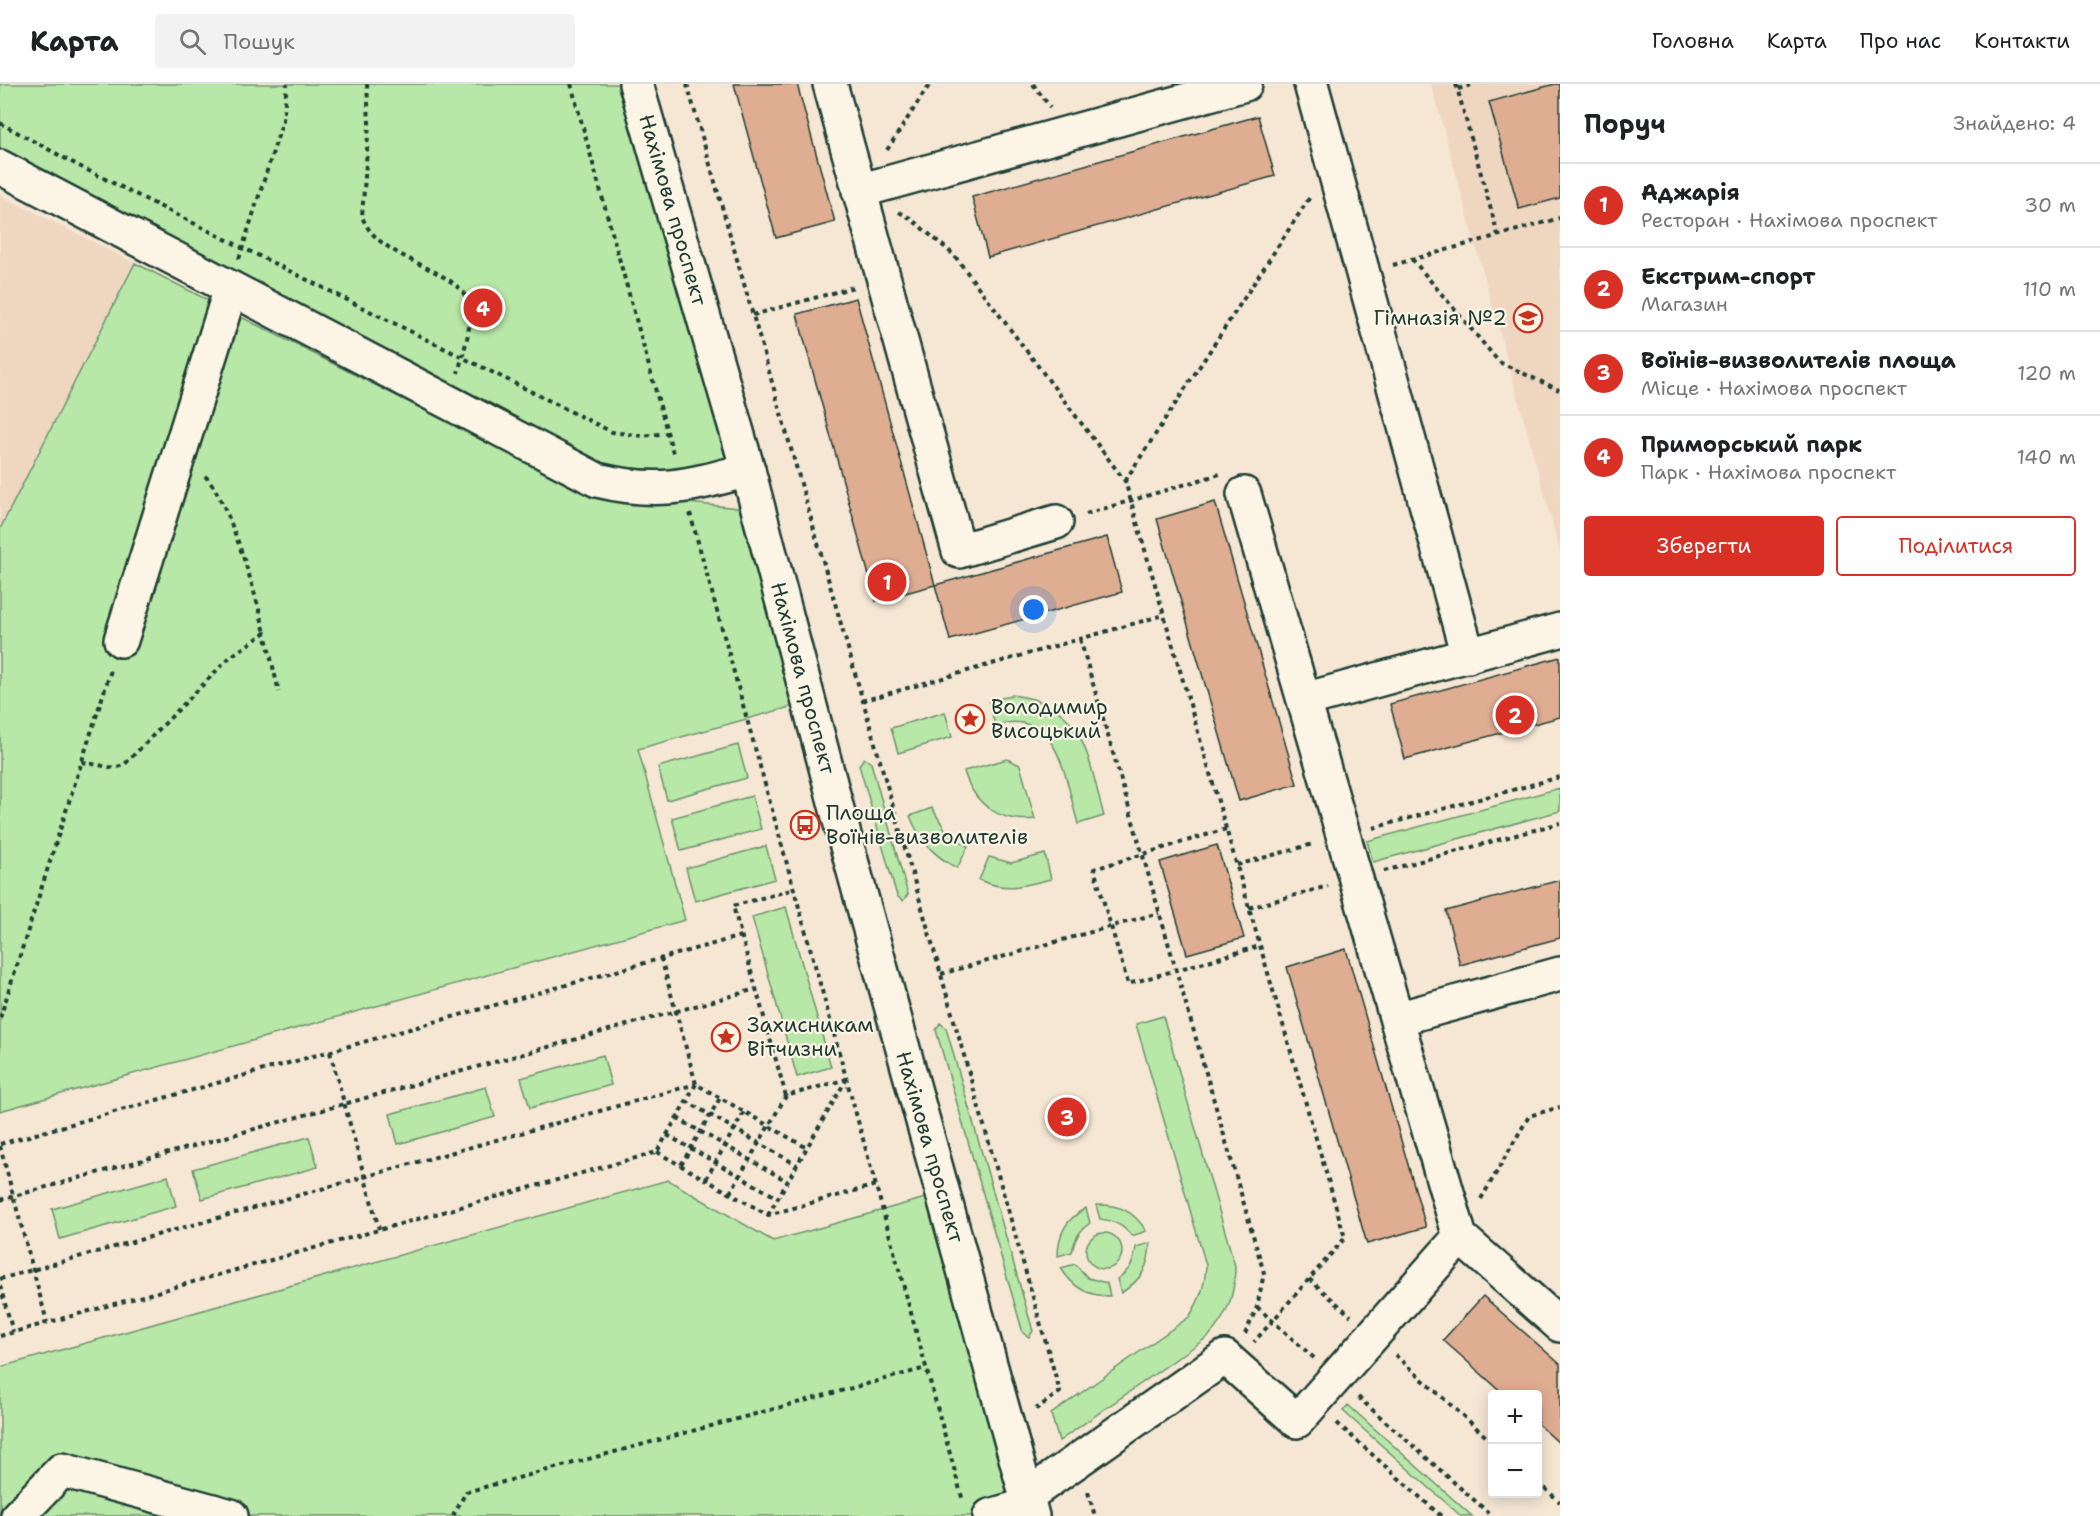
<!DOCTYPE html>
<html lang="uk">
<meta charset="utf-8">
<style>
body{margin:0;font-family:"Shantell Sans",sans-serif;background:#f2f2f2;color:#202124}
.controls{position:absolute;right:18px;bottom:18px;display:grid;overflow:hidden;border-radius:6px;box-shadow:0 3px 15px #0003}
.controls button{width:54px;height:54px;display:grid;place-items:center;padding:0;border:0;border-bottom:2px solid #e0e0e0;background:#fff;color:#202124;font:30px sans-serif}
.you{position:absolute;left:1034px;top:526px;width:21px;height:21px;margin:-15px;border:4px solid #fff;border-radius:50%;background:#1a73e8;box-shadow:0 0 0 9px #1a73e833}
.badge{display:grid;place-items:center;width:39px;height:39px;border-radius:50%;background:#d93025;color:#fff;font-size:20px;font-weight:700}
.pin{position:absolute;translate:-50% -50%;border:3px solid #fff;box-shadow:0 2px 6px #0006}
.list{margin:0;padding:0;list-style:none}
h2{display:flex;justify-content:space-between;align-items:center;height:78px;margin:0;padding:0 24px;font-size:26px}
h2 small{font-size:20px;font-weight:400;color:#757577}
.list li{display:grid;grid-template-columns:39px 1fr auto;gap:18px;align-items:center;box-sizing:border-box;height:84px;padding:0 24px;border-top:2px solid #e0e0e0}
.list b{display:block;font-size:22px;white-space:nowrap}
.list p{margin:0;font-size:20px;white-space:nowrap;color:#757577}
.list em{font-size:20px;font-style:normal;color:#757577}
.actions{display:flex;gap:12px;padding:18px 24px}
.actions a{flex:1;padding:14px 0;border:2px solid #d93025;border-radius:6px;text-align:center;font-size:21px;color:#d93025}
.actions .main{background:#d93025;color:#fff}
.icon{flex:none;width:33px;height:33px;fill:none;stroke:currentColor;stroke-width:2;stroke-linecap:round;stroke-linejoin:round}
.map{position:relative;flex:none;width:1560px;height:1432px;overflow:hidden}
header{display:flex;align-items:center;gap:36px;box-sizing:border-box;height:84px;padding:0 30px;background:#fff;border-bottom:2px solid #e0e0e0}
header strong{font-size:28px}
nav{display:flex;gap:33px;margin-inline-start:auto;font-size:21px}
.search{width:420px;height:54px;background:#f2f2f2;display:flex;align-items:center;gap:15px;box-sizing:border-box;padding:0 21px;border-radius:6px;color:#757577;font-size:22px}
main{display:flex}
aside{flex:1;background:#fff}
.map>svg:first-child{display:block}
.built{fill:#efd6c0}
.green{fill:#b8e8a7;stroke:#6c926e;stroke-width:1.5}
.building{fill:#dfad92;stroke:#1f3d34;stroke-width:1.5}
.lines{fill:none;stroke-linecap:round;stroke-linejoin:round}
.minor-casing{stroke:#1f3d34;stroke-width:38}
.major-casing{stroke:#1f3d34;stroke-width:38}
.path{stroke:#1f3d34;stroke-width:4;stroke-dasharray:4.5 4.5;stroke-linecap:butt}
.minor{stroke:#fcf5e5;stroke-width:33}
.major{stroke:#fcf5e5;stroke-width:33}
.labels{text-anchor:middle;stroke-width:4.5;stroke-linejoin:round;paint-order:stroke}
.street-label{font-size:21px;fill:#1f3d34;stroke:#fcf5e5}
.poi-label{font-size:21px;fill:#1f3d34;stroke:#fcf5e5;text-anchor:start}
</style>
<header>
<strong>Карта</strong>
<div class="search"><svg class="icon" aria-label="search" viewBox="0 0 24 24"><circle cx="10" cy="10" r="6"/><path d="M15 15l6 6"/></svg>Пошук</div>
<nav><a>Головна</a><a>Карта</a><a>Про нас</a><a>Контакти</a></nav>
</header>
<main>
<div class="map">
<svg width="1560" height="1432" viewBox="0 0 1560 1432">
<rect width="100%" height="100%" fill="#f6e7d4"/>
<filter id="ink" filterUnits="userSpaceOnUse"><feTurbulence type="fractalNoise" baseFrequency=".0167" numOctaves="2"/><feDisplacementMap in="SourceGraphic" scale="12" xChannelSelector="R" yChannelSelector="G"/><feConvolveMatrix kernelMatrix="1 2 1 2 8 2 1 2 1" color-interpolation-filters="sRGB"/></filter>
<g filter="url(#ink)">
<path class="built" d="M1431 0H1560V467Z
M0 111 135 179 0 445Z"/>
<path class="green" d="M0 0H622L732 397 622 386 562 366 0 81Z
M135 179 552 391 616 412 739 424 794 622 638 665 685 836 0 1027V445Z
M1011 611C1085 618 1087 671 1104 732L1078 740C1065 695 1060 623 995 641L989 618Z
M945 628 952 653 898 669 891 644Z
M738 661 747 694 667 716 658 683Z
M864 674 871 679 908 810 903 817 897 812 859 681Z
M1007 675 1020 681 1035 735C1000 739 974 721 964 687Z
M1560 704V727L1373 778 1367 757Z
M752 712 761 745 681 767 672 734Z
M932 724 946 747 968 763 957 784C934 772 920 757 910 732Z
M766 762 775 795 695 817 686 784Z
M1045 770 1051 795C1023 802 1007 808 979 796L989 773 1011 779Z
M786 823 831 983 797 993 752 833Z
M1163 932 1235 1182C1235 1211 1228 1231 1209 1252L1059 1357 1051 1330 1189 1233C1200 1216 1205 1202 1206 1181L1136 940Z
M940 939 946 944 1033 1247 1029 1253 1023 1249 936 946Z
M603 971 611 1001 530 1024 521 994Z
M486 1003 495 1033 398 1060 390 1030Z
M309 1053 318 1083 202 1115 193 1085Z
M168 1092 176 1122 60 1155 52 1125Z
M668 1096 773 1157 929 1113 1016 1432H0V1283Z
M1096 1121C1119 1120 1134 1127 1146 1147L1132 1152C1122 1141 1115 1137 1100 1135Z
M1086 1124 1090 1139C1079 1147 1075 1154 1072 1168L1058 1172C1058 1150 1066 1135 1086 1124Z
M1086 1167a18 18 0 1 1 36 0a18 18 0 1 1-36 0Z
M1150 1159C1149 1184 1141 1196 1121 1209L1117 1195C1130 1186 1134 1179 1136 1163Z
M1075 1180 1088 1194 1107 1199 1110 1212C1088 1212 1073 1204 1061 1184Z
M1348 1321 1472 1432H1461L1343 1327Z"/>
<path class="building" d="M734 0H797L835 138 776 154Z
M1555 0H1560V114L1519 125 1489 18Z
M1258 32 1275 92 988 173 972 113Z
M856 214 935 501 876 517 797 230Z
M1215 418 1297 700 1239 717 1157 435Z
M1107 453 1122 508 950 556 935 501Z
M1560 573V633L1405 675 1390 620Z
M1217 761 1244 854 1187 870 1160 778Z
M1560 796V854L1460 881 1446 827Z
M1346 865 1426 1143 1367 1160 1287 883Z
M1483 1212 1560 1280V1360L1538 1340V1310H1504L1443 1256Z"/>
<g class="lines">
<g class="minor-casing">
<path id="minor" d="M830 0 959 467 1056 438
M1311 0 1468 572
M0 83 597 396C659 411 688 402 748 386
M859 107 1245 0
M1244 410 1460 1153 1560 1241
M121 556 231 204
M1304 616 1560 546
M1397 935 1560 890
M1027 1412 1225 1273 1297 1337 1460 1153
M18 1432 62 1386 231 1432
M990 1432 1029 1421"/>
</g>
<g class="major-casing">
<path id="major" d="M636 0 748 386 839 733 1032 1432"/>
</g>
<path class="path" d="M367 0 369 39 362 132C377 178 461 183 469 221 473 241 463 269 458 289
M571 0 674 373
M687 0 1060 1308 1036 1325
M1033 0 1050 23
M1456 0 1498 151
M1458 5 1475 0
M0 39 79 82 612 348 642 352 667 349
M887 66 930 0
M899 128 910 134 954 171 1125 397 1345 1154 1254 1258
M239 175 283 36 287 0
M1412 175 1499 278 1559 306
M1393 181 1560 134
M753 231 854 203
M205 392C229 415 257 515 265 549
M1125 397 1310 113
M690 429 963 1417
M1086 430 1220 390
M1080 555 1264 1189 1257 1223 1245 1250
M862 617 1164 531
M82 678 114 684 124 681 230 573 265 549 279 608
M1373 744 1560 693
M1226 745 1094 785 1128 900 1260 862
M1237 781 1313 760
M1384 787 1560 739
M1249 824 1328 802
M661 874 696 1000 807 1064
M941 890 1159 829
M0 934 111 586
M330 968 379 1145
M786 1012 733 822 794 805
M686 1017 797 1081
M677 1034 787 1097
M667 1051 778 1114
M0 1060 741 852
M0 1062 47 1238
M657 1068 768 1131 876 1101
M681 1081 720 1014
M706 1095 744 1028
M730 1109 786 1012 847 995
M1481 1115 1529 1032 1560 1023
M0 1116 756 905
M768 1131 846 996
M0 1195 696 1000
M1309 1195 1351 1232
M0 1202 13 1248
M1257 1223 1314 1274
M0 1252 657 1068 696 1000
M1395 1271 1492 1358
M1358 1313 1492 1432
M1337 1339 1441 1432
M1538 1398 1560 1418
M1088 1408 1095 1432
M453 1432 466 1408 926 1284"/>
<use href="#minor" class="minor"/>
<use href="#major" class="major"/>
</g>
</g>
<defs>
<g id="school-ring" transform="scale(1.5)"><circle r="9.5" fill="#fcf5e5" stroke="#c8321e" stroke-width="1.5"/><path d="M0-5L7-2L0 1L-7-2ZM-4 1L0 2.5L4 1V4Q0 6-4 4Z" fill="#c8321e"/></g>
<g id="sight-ring" transform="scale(1.5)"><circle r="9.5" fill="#fcf5e5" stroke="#c8321e" stroke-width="1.5"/><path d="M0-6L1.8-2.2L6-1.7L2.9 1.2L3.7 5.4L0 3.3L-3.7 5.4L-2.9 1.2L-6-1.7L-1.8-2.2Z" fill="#c8321e"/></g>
<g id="bus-ring" transform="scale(1.5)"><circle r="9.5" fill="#fcf5e5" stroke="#c8321e" stroke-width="1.5"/><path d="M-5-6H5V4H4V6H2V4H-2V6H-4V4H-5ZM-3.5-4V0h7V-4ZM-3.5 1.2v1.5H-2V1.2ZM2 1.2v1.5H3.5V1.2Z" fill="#c8321e"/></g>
</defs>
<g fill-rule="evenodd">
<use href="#school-ring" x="1528" y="234"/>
<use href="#sight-ring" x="970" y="635"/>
<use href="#bus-ring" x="805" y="741"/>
<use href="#sight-ring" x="726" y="953"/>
</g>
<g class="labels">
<g class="street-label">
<text transform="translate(673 126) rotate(74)" y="7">Нахімова проспект</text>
<text transform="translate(803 594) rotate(75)" y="7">Нахімова проспект</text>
<text transform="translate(930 1063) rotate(74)" y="7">Нахімова проспект</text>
</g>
<g class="poi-label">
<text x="1507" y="241" text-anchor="end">Гімназія №2</text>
<text x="991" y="630">Володимир<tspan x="991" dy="24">Висоцький</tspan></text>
<text x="826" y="736">Площа<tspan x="826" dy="24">Воїнів-визволителів</tspan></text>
<text x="747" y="948">Захисникам<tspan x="747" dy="24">Вітчизни</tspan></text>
</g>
</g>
</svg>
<div class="controls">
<button>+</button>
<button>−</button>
</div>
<div class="you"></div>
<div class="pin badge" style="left:887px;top:498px">1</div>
<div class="pin badge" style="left:1515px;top:631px">2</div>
<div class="pin badge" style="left:1067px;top:1033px">3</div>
<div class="pin badge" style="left:483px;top:224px">4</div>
</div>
<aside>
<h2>Поруч<small>Знайдено: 4</small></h2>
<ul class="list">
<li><span class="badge">1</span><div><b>Аджарія</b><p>Ресторан · Нахімова проспект</p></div><em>30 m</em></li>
<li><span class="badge">2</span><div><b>Екстрим-спорт</b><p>Магазин</p></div><em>110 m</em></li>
<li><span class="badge">3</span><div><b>Воїнів-визволителів площа</b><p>Місце · Нахімова проспект</p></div><em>120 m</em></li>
<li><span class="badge">4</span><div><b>Приморський парк</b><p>Парк · Нахімова проспект</p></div><em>140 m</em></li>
</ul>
<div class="actions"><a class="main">Зберегти</a><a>Поділитися</a></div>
</aside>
</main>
